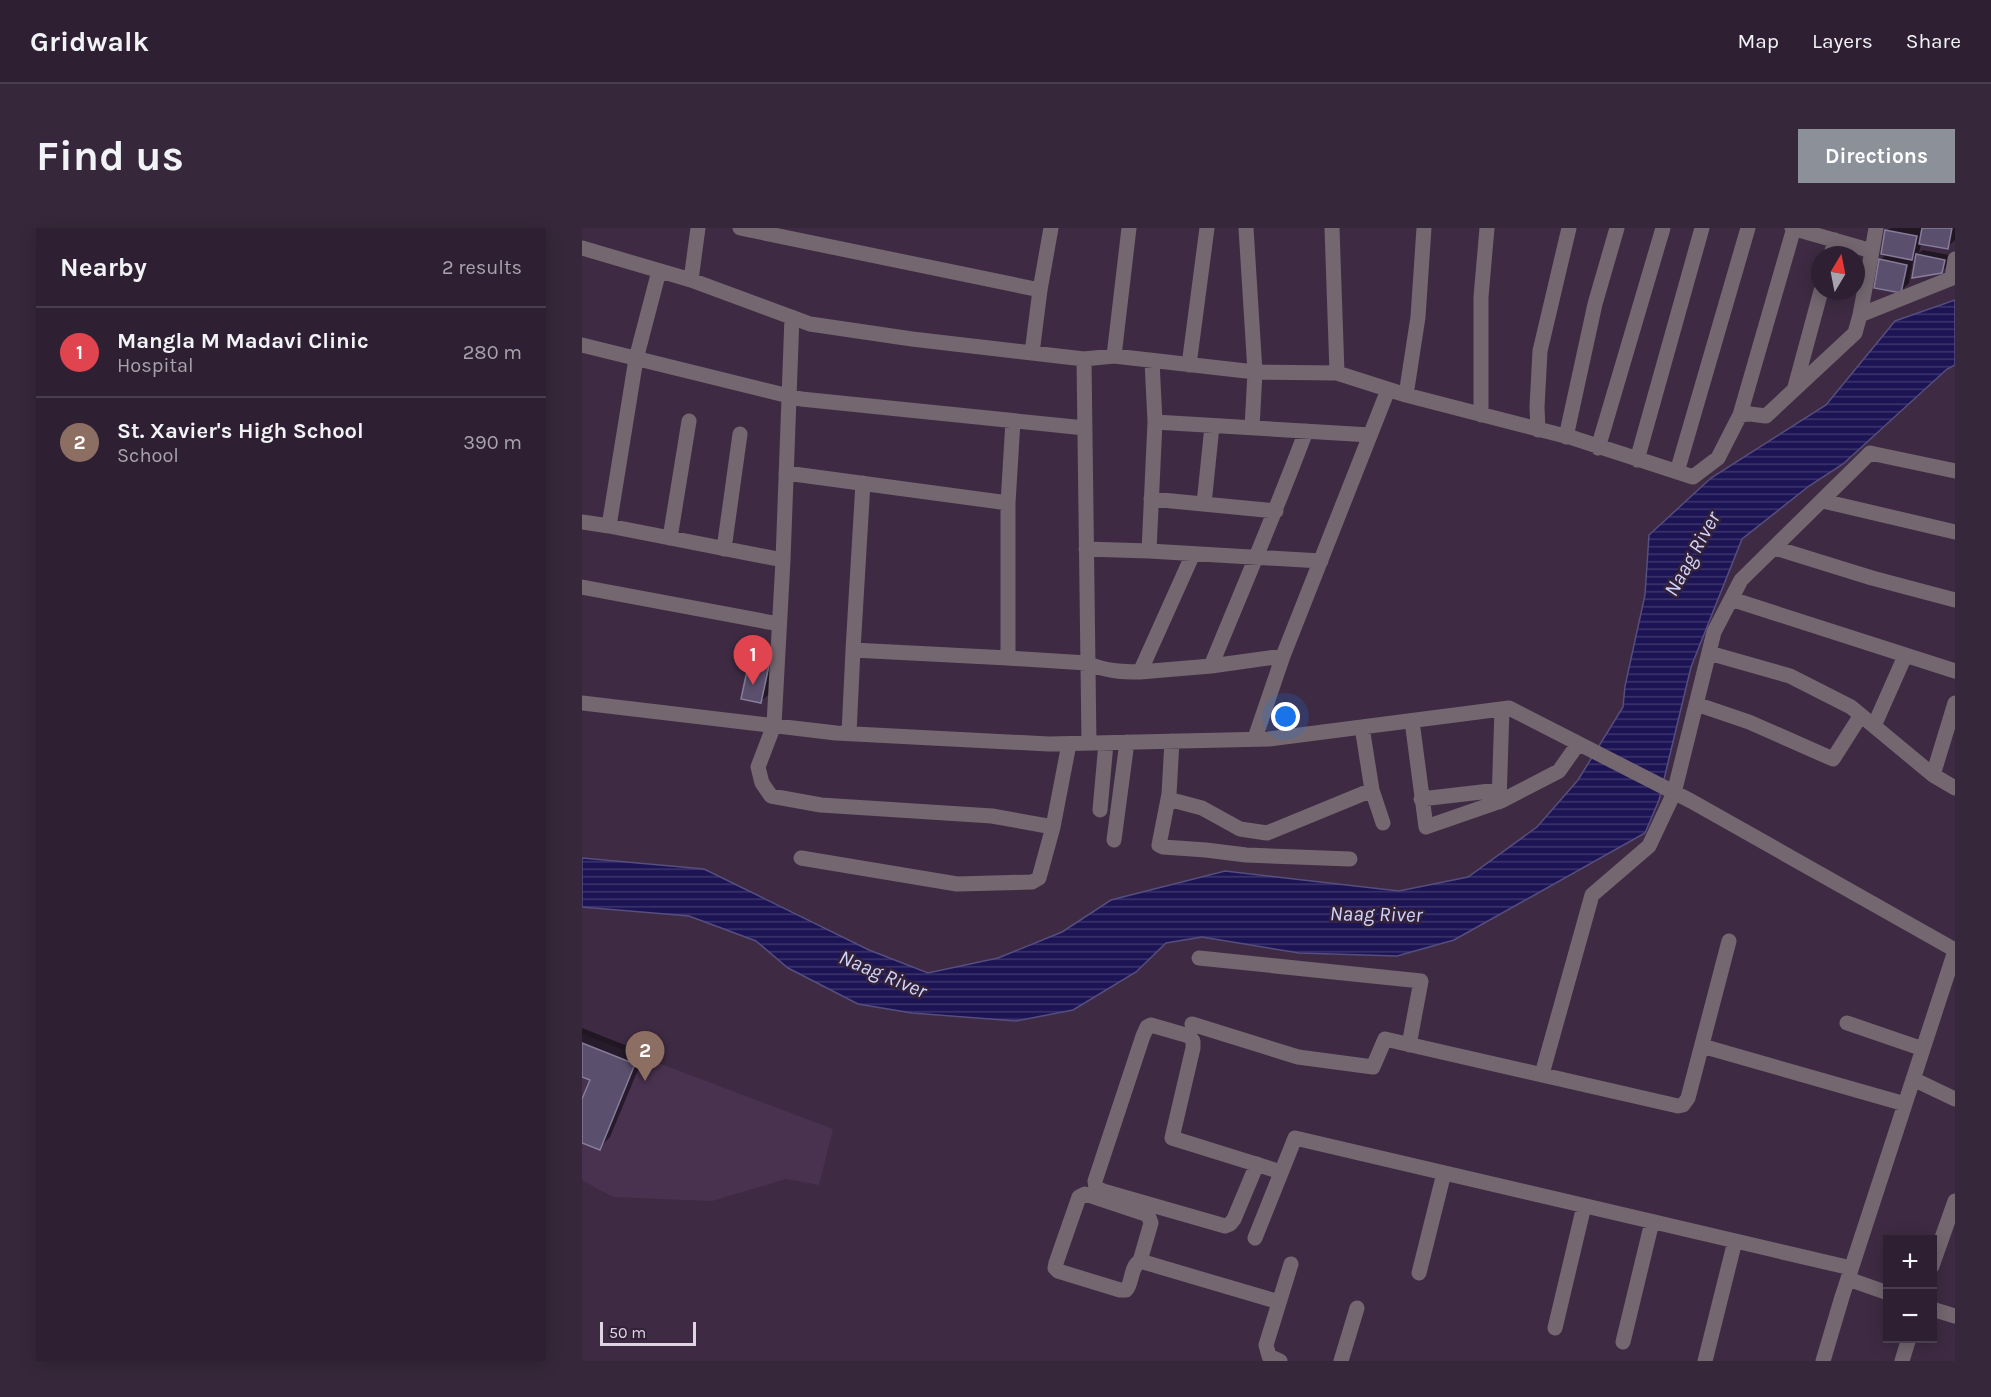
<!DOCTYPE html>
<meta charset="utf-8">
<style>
body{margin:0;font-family:Karla,sans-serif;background:#36283a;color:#f1f3f6}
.controls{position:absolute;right:18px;bottom:18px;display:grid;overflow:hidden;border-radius:0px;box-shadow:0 3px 15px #0003}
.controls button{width:54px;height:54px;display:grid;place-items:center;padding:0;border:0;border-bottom:2px solid #493e4d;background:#2e2032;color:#f1f3f6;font:30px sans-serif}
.compass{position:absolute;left:1229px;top:18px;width:54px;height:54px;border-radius:50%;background:#2e2032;box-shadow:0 3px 15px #0003;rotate:10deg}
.scale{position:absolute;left:18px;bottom:15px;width:96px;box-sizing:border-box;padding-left:6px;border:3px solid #dfd4e2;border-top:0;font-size:16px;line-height:21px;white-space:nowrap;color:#dfd4e2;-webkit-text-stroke:4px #332138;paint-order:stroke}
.you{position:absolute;left:704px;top:489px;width:21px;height:21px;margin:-15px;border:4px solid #fff;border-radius:50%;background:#1a73e8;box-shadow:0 0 0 9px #1a73e833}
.badge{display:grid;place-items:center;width:39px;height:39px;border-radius:50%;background:#8c9099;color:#fff;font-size:20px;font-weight:700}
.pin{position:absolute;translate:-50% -50px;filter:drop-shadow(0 2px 3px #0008)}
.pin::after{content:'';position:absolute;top:32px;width:21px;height:18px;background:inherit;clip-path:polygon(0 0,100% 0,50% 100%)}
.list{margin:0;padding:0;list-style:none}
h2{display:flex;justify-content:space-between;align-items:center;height:78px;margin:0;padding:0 24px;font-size:26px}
h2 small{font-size:20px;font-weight:400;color:#a7a3ac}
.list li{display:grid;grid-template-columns:39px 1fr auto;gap:18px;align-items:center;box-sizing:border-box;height:90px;padding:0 24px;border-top:2px solid #493e4d}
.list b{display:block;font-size:22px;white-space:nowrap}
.list p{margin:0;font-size:20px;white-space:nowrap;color:#a7a3ac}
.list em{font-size:20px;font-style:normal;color:#a7a3ac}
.map{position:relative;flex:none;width:1373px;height:1133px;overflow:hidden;border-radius:0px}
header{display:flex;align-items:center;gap:36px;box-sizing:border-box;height:84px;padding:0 30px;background:#2e2032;border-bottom:2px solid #493e4d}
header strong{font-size:28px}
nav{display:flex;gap:33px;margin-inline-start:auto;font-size:21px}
.intro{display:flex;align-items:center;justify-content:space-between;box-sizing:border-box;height:144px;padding:0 36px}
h1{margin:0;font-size:42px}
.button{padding:15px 27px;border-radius:0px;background:#8c9099;color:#fff;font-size:21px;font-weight:700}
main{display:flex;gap:36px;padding:0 36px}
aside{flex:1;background:#2e2032;border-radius:0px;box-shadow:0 3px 15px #0003}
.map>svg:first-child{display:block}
.built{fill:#49324f}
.water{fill:url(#water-rules);stroke:#564e7f;stroke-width:1.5}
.shadow{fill:#0007}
.building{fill:#5a506d;stroke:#867c9b;stroke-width:1.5}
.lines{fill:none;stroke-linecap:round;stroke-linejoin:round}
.minor{stroke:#746770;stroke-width:15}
.labels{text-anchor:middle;stroke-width:5;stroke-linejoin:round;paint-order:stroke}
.water-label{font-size:21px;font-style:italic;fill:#d0d4fc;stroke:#332138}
</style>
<header>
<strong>Gridwalk</strong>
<nav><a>Map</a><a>Layers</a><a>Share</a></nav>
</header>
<div class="intro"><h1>Find us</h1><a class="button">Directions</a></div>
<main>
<aside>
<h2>Nearby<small>2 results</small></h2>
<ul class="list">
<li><span class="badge" style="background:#e0444e">1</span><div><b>Mangla M Madavi Clinic</b><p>Hospital</p></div><em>280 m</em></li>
<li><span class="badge" style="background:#8d6e63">2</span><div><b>St. Xavier's High School</b><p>School</p></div><em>390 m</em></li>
</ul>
</aside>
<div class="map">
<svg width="1373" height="1133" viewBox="0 0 1373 1133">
<defs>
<pattern id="water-rules" width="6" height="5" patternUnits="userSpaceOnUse" patternTransform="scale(1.5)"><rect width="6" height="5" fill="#1c1454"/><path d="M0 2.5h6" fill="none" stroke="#3d356c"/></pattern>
</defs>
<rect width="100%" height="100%" fill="#3e2b43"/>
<path class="built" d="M0 806 251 901 237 957 204 951 130 973 31 969 0 952Z"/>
<path class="water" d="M1373 72V137L1365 141 1261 236 1227 258 1160 311 1109 439 1077 572 1063 605 872 712 815 728 717 725 620 709 584 715 554 744 491 782 434 793 330 785 276 776 206 740 174 713 107 688 0 679V630L122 641 287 722 346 745 416 730 480 704 529 672 643 643 817 663 886 649 955 599 996 552 1041 479 1043 458 1063 367 1067 307 1129 250 1244 177 1313 93Z"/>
<path class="shadow" d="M1308 0H1373V12L1365 19 1339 15 1337 25 1341 22 1367 27 1364 39 1359 44 1332 48 1336 24 1332 28 1327 55 1319 63 1298 32 1305 26V3Z
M178 416 196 420 187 466 178 474 170 424Z
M0 800 63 825 28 909 17 920 0 913V875L10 851 0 847Z"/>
<path class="building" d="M1340 0H1370L1366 21 1337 16Z
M1303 2 1335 8 1330 32 1299 26Z
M1334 26 1363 32 1360 45 1330 50Z
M1297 31 1325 37 1319 65 1292 60Z
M169 424 189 428 179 475 159 471Z
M0 815 53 836 18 922 0 915V871L8 852 0 849Z"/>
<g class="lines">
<path class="minor" d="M158 0 458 62
M664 0 673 144 670 200
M750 0 755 145 824 167 991 210 1111 249 1136 230 1158 187 1212 0
M1210 0 1290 23 1294 0
M0 20 109 52 116 0
M1249 27 1253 12
M1370 50 1373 31
M109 52 228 96 330 111 502 131
M1278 87 1373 49
M210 89 201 332 192 497 176 539 180 555 189 568 239 577 410 588 471 599
M0 117 219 171 503 200
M450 125 458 62 469 0
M532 128 673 144 755 145
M570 133 573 194 788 207
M607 137 625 0
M1213 159 1239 63
M824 167 836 89 842 0
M899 187V69L905 0
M1158 187 1168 186 1184 188 1273 105 1278 87 1290 23
M573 194 567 323 739 333
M956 202 955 179 958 123 987 0
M984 209 1013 76 1035 0
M1016 220 1081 0
M1055 232 1120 0
M1095 244 1166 0
M204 245 426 275 431 193
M281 255 271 422 426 430V275
M569 271 694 283
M1241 273 1373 304
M622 276 630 198
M0 294 27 298 54 131 77 43
M27 298 201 332
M88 310 107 193
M1193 320 1290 350 1373 372
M142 321 158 206
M504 321 567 323
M0 359 197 396
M1149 371 1373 443
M1127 425 1208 448 1269 479 1351 547 1373 560
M426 430 505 435C523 443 539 444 558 444L611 326
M629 438C661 360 694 283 724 203
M558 444 629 438 701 428
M0 475 254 505 467 516 687 511 927 480 1109 573 1373 722
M1114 476 1167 494 1251 531 1279 487
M830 493 844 599 919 573 977 543 996 516
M1292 498 1323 428
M780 499 790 562 801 595
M267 505 271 422
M673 510 701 428 806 162
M590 513 587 566 577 617 581 619 624 622 664 627 768 631
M507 515 502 131 532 128 547 0
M1351 547 1373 475
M586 571 620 580 658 601 685 605 790 562
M839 571 917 562
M917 574 920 481
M518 582 524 515
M532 612 545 514
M219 630 375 656 450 654 457 650 471 599 487 516
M617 730 839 753 827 817
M1265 795 1341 821
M610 796 716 829 791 839 803 811 1096 878 1101 877 1106 870 1147 713
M1120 818 1323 876
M960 846 1010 667 1067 618 1092 565 1132 404 1159 352 1288 225 1373 243
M1331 851 1373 871
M675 936 652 991 648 996 643 998 521 963 514 960 513 953 561 808 565 799 569 797 607 808 611 813V820L590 910 699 944
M673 1010 713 910 1269 1040
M558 1033 569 995 566 987 503 966 497 969 474 1035 473 1040 476 1043 538 1062H544C551 1054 548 1039 558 1033L697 1074
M1350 1038 1373 973
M837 1045 862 945
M1266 1051 1306 1065
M1350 1081 1373 1088
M973 1100 1002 978
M1041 1114 1070 994
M698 1133 687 1128 684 1117 709 1036
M759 1133 775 1080
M1123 1133 1153 1013
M1241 1133 1260 1069 1373 723
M1320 1133 1327 1110"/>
</g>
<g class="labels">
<g class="water-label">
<text transform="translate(1110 326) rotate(-61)" y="7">Naag River</text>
<text transform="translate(794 686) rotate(1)" y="7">Naag River</text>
<text transform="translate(301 746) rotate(23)" y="7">Naag River</text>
</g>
</g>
</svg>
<div class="controls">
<button>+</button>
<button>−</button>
</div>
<svg class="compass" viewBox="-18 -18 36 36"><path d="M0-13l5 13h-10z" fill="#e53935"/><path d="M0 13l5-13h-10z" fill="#a7a3ac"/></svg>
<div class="scale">50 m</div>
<div class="you"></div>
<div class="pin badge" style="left:171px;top:457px;background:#e0444e">1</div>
<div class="pin badge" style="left:63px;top:853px;background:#8d6e63">2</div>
</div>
</main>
